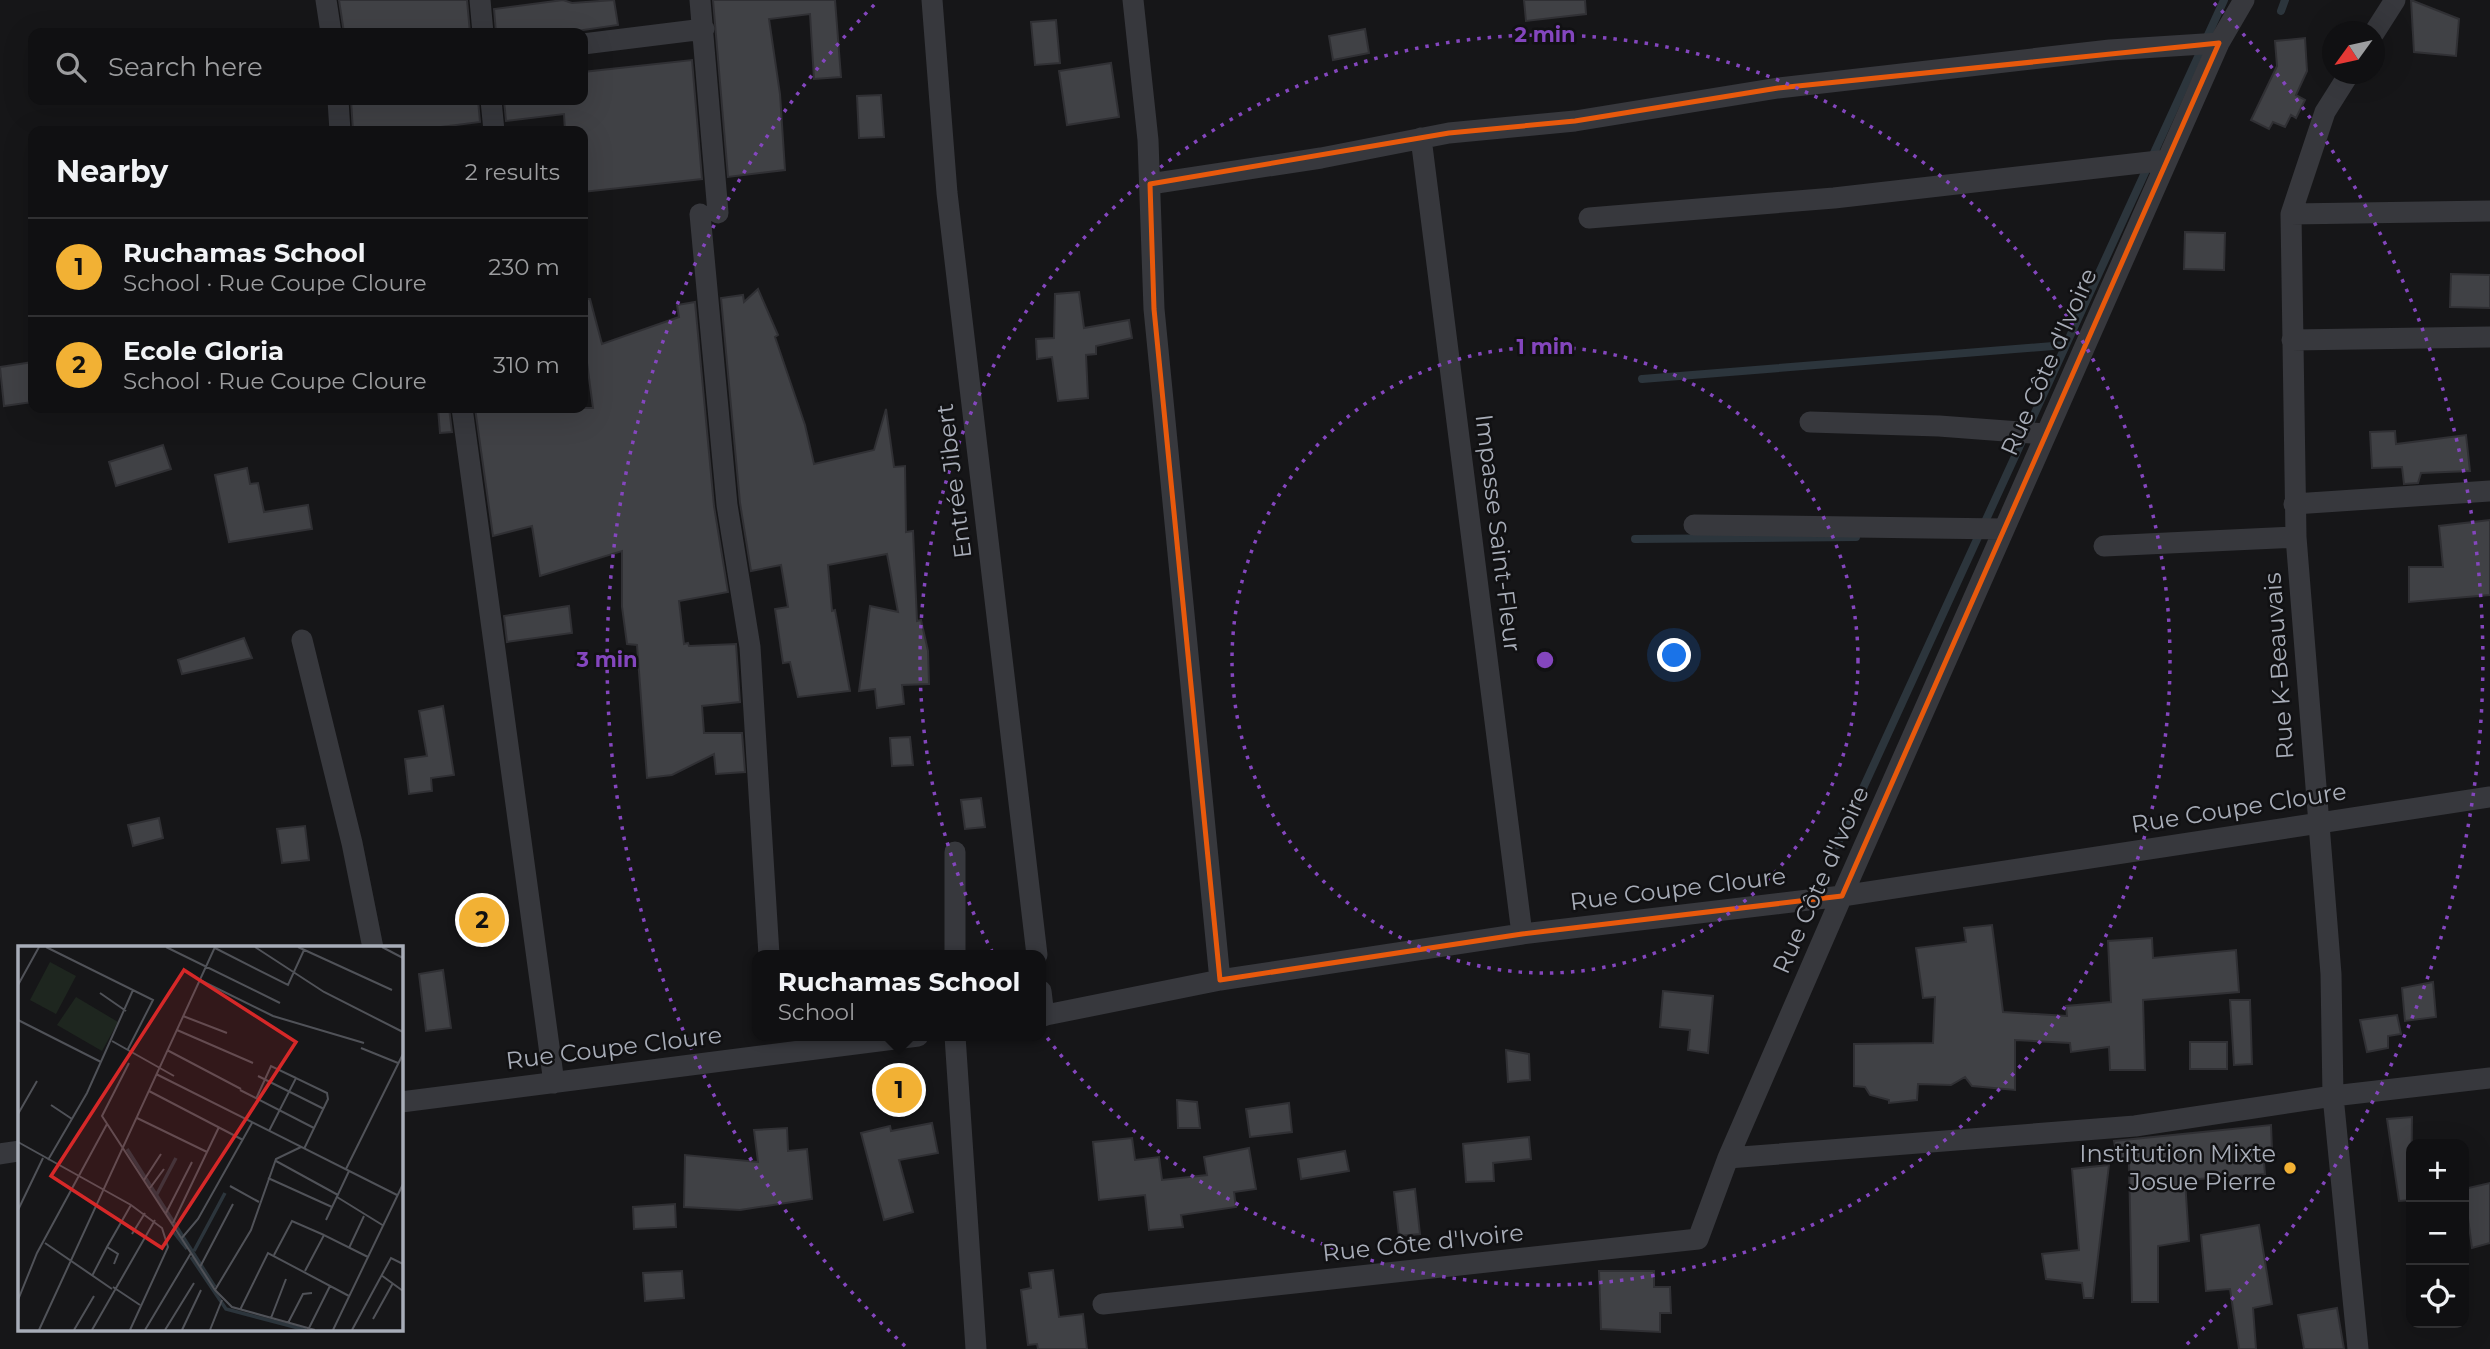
<!DOCTYPE html>
<meta charset="utf-8">
<style>
body{margin:0;font-family:Montserrat,sans-serif;background:#19191b;color:#f1f3f6}
.controls{position:absolute;right:21px;bottom:21px;display:grid;overflow:hidden;border-radius:14px;box-shadow:0 7px 28px #0002}
.controls button{width:63px;height:63px;display:grid;place-items:center;padding:0;border:0;border-bottom:2px solid #303032;background:#101012;color:#f1f3f6;font:35px sans-serif}
.compass{position:absolute;left:2322px;top:21px;width:63px;height:63px;border-radius:50%;background:#101012;box-shadow:0 7px 28px #0002;rotate:237deg}
.you{position:absolute;left:1675px;top:656px;width:24px;height:24px;margin:-18px;border:5px solid #fff;border-radius:50%;background:#1a73e8;box-shadow:0 0 0 10px #1a73e833}
.badge{display:grid;place-items:center;width:46px;height:46px;border-radius:50%;background:#f2b134;color:#111;font-size:23px;font-weight:700}
.pin{position:absolute;translate:-50% -50%;border:4px solid #fff;box-shadow:0 2px 7px #0006}
.popup{position:absolute;left:752px;top:950px;width:294px;height:91px;box-sizing:border-box;display:grid;place-content:center;border-radius:14px;background:#101012;filter:drop-shadow(0 2px 5px #0005);font-size:23px;white-space:nowrap;color:#9c9d9f}
.popup b{font-size:26px;color:#f1f3f6}
.popup::after{content:'';position:absolute;left:50%;top:100%;margin-left:-14px;border:14px solid transparent;border-top-color:#101012}
.list{margin:0;padding:0;list-style:none}
h2{display:flex;justify-content:space-between;align-items:center;height:91px;margin:0;padding:0 28px;font-size:30px}
h2 small{font-size:23px;font-weight:400;color:#9c9d9f}
.list li{display:grid;grid-template-columns:46px 1fr auto;gap:21px;align-items:center;box-sizing:border-box;height:98px;padding:0 28px;border-top:2px solid #303032}
.list b{display:block;font-size:26px;white-space:nowrap}
.list p{margin:0;font-size:23px;white-space:nowrap;color:#9c9d9f}
.list em{font-size:23px;font-style:normal;color:#9c9d9f}
.icon{flex:none;width:38px;height:38px;fill:none;stroke:currentColor;stroke-width:2;stroke-linecap:round;stroke-linejoin:round}
.map{position:relative;flex:none;width:2490px;height:1349px;overflow:hidden}
.search{position:absolute;background:#101012;box-shadow:0 7px 28px #0002;left:28px;top:28px;width:560px;height:77px;display:flex;align-items:center;gap:18px;box-sizing:border-box;padding:0 24px;border-radius:14px;color:#9c9d9f;font-size:26px}
.panel{position:absolute;background:#101012;box-shadow:0 7px 28px #0002;left:28px;top:126px;width:560px;height:287px;border-radius:14px}
.map>svg:first-child{display:block}
.lines{fill:none;stroke-linecap:round;stroke-linejoin:round}
.stream{stroke:#2c353c;stroke-width:8}
.building{fill:#404145;stroke:#303034;stroke-width:2}
.minor{stroke:#37383d;stroke-width:21}
.marked{fill:none;stroke:#e8590c;stroke-width:5;stroke-linejoin:round}
.ring{fill:none;stroke:#8446be;stroke-width:3.5;stroke-dasharray:3.5 7}
.poi-dot{fill:#f2b134;stroke:#111113;stroke-width:2.5}
.labels{text-anchor:middle;stroke-width:5;stroke-linejoin:round;paint-order:stroke}
.street-label{font-size:24px;fill:#a8adb8;stroke:#111113}
.poi-label{font-size:24px;fill:#a8adb8;stroke:#111113;text-anchor:end}
.inset-river{fill:none;stroke:#2c353c;stroke-width:3.5}
.inset-road{fill:none;stroke:#505258;stroke-width:2}
.view{fill:#d62828;fill-opacity:0.15;stroke:#d62828;stroke-width:3.5}
.inset-edge{fill:none;stroke:#a8adb8;stroke-width:3.5}
.centre{fill:#8446be;stroke:#111113;stroke-width:3.5}
.ring-label{font-size:21px;text-anchor:middle;font-weight:bold;fill:#8446be;stroke:#111113;stroke-width:5;stroke-linejoin:round;paint-order:stroke}
</style>
<div class="map">
<svg width="2490" height="1349" viewBox="0 0 2490 1349">
<rect width="100%" height="100%" fill="#161618"/>
<g class="lines">
<path class="stream" d="M2281 11 2285 0
M1642 379 2065 345
M1635 539 1856 537
M1837 845 2224 0"/>
</g>
<path class="building" d="M339 0H467L470 33H344Z
M563 0 572 3 614 0 618 25 576 31V33H496L494 9Z
M713 0H835L841 77 814 79 810 14 769 19 780 94 785 170 728 177Z
M1524 0H1585L1586 14 1526 21Z
M2411 0 2459 19 2456 56 2414 52Z
M1056 20 1060 63 1035 65 1031 22Z
M1365 29 1369 53 1333 60 1329 36Z
M2305 38 2307 71 2296 95 2305 100 2296 118 2291 115 2285 127 2273 122 2269 129 2251 120 2277 66 2275 41Z
M692 60 702 179 583 192V131H565L564 114 506 121 504 100H583V72Z
M1111 63 1119 117 1067 125 1059 71Z
M881 95 884 137 859 138 857 96Z
M351 100H478L480 122 410 131H353Z
M2185 232 2225 233 2224 270 2184 269Z
M2451 274 2490 275V308L2450 307Z
M758 289 778 335 775 337 805 425 814 464 874 450 886 409 894 467 905 466 906 532 913 531 917 621 921 620 928 651 929 684 902 685 904 704 877 708 875 689 859 691 870 606 898 612 887 554 828 565 832 611 835 610 850 691 798 697 790 662 783 663 775 609 788 607 781 565 751 571 740 503 721 298 743 295 744 302Z
M1079 292 1084 328 1129 320 1132 338 1096 346V354L1086 355 1088 398 1058 401 1052 357 1037 359 1036 339 1054 338 1055 294Z
M583 299H590L602 344 679 317 677 305 695 302 714 506 728 592 679 601 684 644 688 643 689 646 736 644 740 702 702 706 704 733H742L745 772 716 774 714 754 672 775 647 778 637 645 627 644 622 607V551L540 576 532 526 493 536 475 408H593L587 363 583 364Z
M33 362V402L4 406 0 367Z
M438 408H449L452 432 440 433Z
M2395 431 2396 444 2466 435 2470 471 2421 473 2418 483 2404 484 2402 467 2372 468 2370 432Z
M163 445 171 469 116 486 109 462Z
M247 468 250 484 258 483 264 512 308 505 312 529 229 542 215 475Z
M2490 520V595L2409 602V567H2443L2439 526Z
M569 606 572 633 507 642 504 616Z
M244 638 252 658 182 674 178 660Z
M443 706 454 775 431 778 432 791 409 794 405 759 427 756 419 711Z
M910 737 913 765 892 766 890 738Z
M981 798 985 827 965 829 961 800Z
M159 818 163 838 133 846 128 825Z
M305 826 309 860 282 863 277 829Z
M1992 925 2003 1012 2067 1016 2066 1006 2111 1002 2108 941 2152 938 2153 958 2236 950 2239 992 2143 1000 2145 1070H2110L2109 1047 2071 1052 2070 1043 2015 1040V1090L1972 1086 1965 1077 1951 1085 1918 1084 1917 1100 1889 1103V1100L1870 1095 1865 1087 1854 1086V1044L1933 1043 1935 997 1923 998 1916 948 1966 942 1964 928Z
M443 970 451 1028 426 1031 419 974Z
M2433 982 2436 1017 2405 1021 2402 988Z
M1663 991 1713 996 1708 1053 1688 1050 1690 1030 1660 1027Z
M2230 1000H2250L2252 1064 2234 1065Z
M2397 1015 2401 1034 2388 1036V1048L2367 1052 2360 1020Z
M2190 1042H2227V1069H2190Z
M1506 1050 1529 1054 1530 1080 1508 1082Z
M1177 1100 1197 1102 1200 1128H1178Z
M1289 1103 1292 1132 1250 1137 1246 1109Z
M2412 1117 2411 1200 2399 1201 2387 1119Z
M932 1123 938 1153 899 1160 913 1212 884 1220 861 1133 890 1126 891 1131Z
M2271 1125 2272 1150 2263 1151 2265 1174 2185 1180 2189 1241 2158 1246V1302H2132L2129 1163 2118 1162 2114 1141Z
M787 1128 788 1151 807 1149 812 1199 740 1210 684 1207 685 1155 758 1162 754 1130Z
M1529 1137 1531 1159 1493 1163 1494 1181 1466 1182 1463 1144Z
M1132 1138 1135 1160 1159 1157 1162 1180 1207 1175 1204 1157 1249 1148 1256 1189 1234 1192 1236 1207 1181 1215 1183 1227 1149 1230 1145 1195 1099 1200 1093 1142Z
M1345 1151 1349 1171 1301 1179 1298 1159Z
M2109 1165 2093 1298H2084L2082 1283 2046 1279 2042 1254 2079 1250 2072 1169Z
M2490 1183V1243L2472 1248 2464 1189Z
M1415 1189 1420 1234 1399 1236 1394 1192Z
M675 1204 676 1227 634 1229 633 1207Z
M2259 1225 2272 1304 2253 1308 2256 1349H2239L2230 1289 2206 1291 2201 1235Z
M1053 1270 1059 1317 1083 1314 1087 1349H1038L1037 1344 1028 1345 1021 1290 1031 1288 1029 1273Z
M682 1271 684 1298 645 1301 643 1273Z
M1599 1271H1654V1287H1670L1671 1313H1660V1332L1601 1329Z
M2337 1308 2344 1349H2304L2298 1315Z"/>
<g class="lines">
<path class="minor" d="M326 0 331 33
M480 0 483 33
M700 0 718 213
M932 0 947 193 1037 955
M1133 0 1148 140 1154 309 1220 980
M2374 33 2395 0
M583 44 704 29
M2349 74 2325 112 2291 214 2296 537 2331 974 2333 1096 2358 1349
M338 100 340 131
M491 100 494 131
M1421 138 1522 934
M1150 184 1321 158 1449 133 1575 121 1778 88 2110 50 2219 43
M700 214 727 505 750 647 769 955
M2291 214 2490 211
M1589 218 1834 198 2167 160
M2292 340 2490 337
M462 408 554 1083
M1810 422 1939 426 2046 434
M2294 504 2490 491
M1694 525 2004 529
M2104 546 2296 537
M302 640 352 843 373 948
M955 955V852
M1041 991 1044 1016
M1041 1016 1220 980 1522 934 1842 896 2490 797
M955 1036 976 1349
M401 1102 918 1036
M0 1154 19 1151
M1728 1158 2135 1126 2333 1096 2490 1078
M1103 1304 1698 1239 1728 1158 1842 896 2219 43 2244 0"/>
</g>
<path class="marked" d="M2219 43 1842 896 1522 934 1220 980 1154 309 1150 184 1449 133 1575 121 1778 88Z"/>
<g class="ring">
<circle cx="1545" cy="660" r="313"/>
<circle cx="1545" cy="660" r="625"/>
<path d="M905 1346A938 938 0 0 1 876 3M2214 3A938 938 0 0 1 2185 1346"/>
</g>
<circle class="poi-dot" cx="2290" cy="1168" r="7"/>
<g class="labels">
<g class="street-label">
<text transform="translate(2049 362) rotate(-66)" y="8">Rue Côte d'Ivoire</text>
<text transform="translate(954 481) rotate(-97)" y="8">Entrée Jibert</text>
<text transform="translate(1498 533) rotate(83)" y="8">Impasse Saint-Fleur</text>
<text transform="translate(2279 666) rotate(-94)" y="8">Rue K-Beauvais</text>
<text transform="translate(2239 808) rotate(-9)" y="8">Rue Coupe Cloure</text>
<text transform="translate(1821 880) rotate(-66)" y="8">Rue Côte d'Ivoire</text>
<text transform="translate(1678 889) rotate(-7)" y="8">Rue Coupe Cloure</text>
<text transform="translate(614 1048) rotate(-7)" y="8">Rue Coupe Cloure</text>
<text transform="translate(1423 1243) rotate(-6)" y="8">Rue Côte d'Ivoire</text>
</g>
<g class="poi-label">
<text x="2276" y="1162">Institution Mixte<tspan x="2276" dy="28">Josue Pierre</tspan></text>
</g>
</g>
<g transform="translate(18 946)">
<rect width="385" height="385" fill="#161618"/>
<path d="M32 16 58 30 38 68 12 54ZM58 51 100 76 84 105 39 79Z" fill="#1e261f"/>
<path class="inset-river" d="M109 203 197 341M139 248 158 212M154 284 169 303M176 305 207 247M173 311 208 363 288 384"/>
<path class="inset-road" d="M28 1 135 54 110 103M148 1 262 57M237 1 306 46 385 86M280 1 374 44M364 1 385 12M197 2 270 39 286 4M182 34 255 70 346 97M0 39 21 1M82 47 108 65M165 70 209 87M0 74 83 116M159 84 235 117M94 95 156 130M343 102 380 117M149 104 223 143M111 117 84 170 197 344 214 361 297 384M138 128 379 249M240 130 306 163M222 144 296 182M131 145 225 194M238 153 253 120 278 132M33 159 54 173M0 168 19 135M119 172 189 206M251 185 278 132 309 147 310 153 286 203M0 196 113 259 144 282 150 301 112 384M30 214 69 147 115 44M258 215 320 249M328 223 385 108M250 232 314 261M126 234 143 208M212 240 241 256M132 242 146 223M319 251 366 280M0 264 25 212M148 267 174 216M308 274 331 225M155 277 201 181M114 288 127 267M163 293 180 273 234 177M27 297 94 343M331 302 346 270M256 309 274 275 306 289M96 318 100 308 89 301 113 259M182 321 215 258M287 325 306 289 350 311M363 329 385 345M74 330 89 301M95 341 122 359M197 344 233 284 258 213 283 201M0 354 19 307 89 178M222 364 250 307 331 350M253 372 268 333M355 373 375 337M270 377 285 348 294 347M291 382 312 340M21 384 197 1M56 384 76 350M74 384 137 274M127 384 173 307M147 384 176 337M164 384 183 344M192 384 204 354M315 384 385 238M334 384 373 312 385 318"/>
<path class="view" d="M166 24 278 96 144 302 33 230Z"/>
<rect width="385" height="385" class="inset-edge"/>
</g>
<circle cx="1545" cy="660" r="10" class="centre"/>
<g class="ring-label">
<text x="1545" y="42">2 min</text>
<text x="1545" y="354">1 min</text>
<text x="607" y="667">3 min</text>
</g>
</svg>
<div class="controls">
<button>+</button>
<button>−</button>
<button><svg class="icon" aria-label="locate" viewBox="0 0 24 24"><circle cx="12" cy="12" r="6"/><path d="M12 2v4M12 18v4M2 12h4M18 12h4"/></svg></button>
</div>
<svg class="compass" viewBox="-18 -18 36 36"><path d="M0-13l5 13h-10z" fill="#e53935"/><path d="M0 13l5-13h-10z" fill="#9c9d9f"/></svg>
<div class="you"></div>
<div class="pin badge" style="left:899px;top:1090px">1</div>
<div class="popup"><b>Ruchamas School</b>School</div>
<div class="pin badge" style="left:482px;top:920px">2</div>
<div class="search"><svg class="icon" aria-label="search" viewBox="0 0 24 24"><circle cx="10" cy="10" r="6"/><path d="M15 15l6 6"/></svg>Search here</div>
<section class="panel">
<h2>Nearby<small>2 results</small></h2>
<ul class="list">
<li><span class="badge">1</span><div><b>Ruchamas School</b><p>School · Rue Coupe Cloure</p></div><em>230 m</em></li>
<li><span class="badge">2</span><div><b>Ecole Gloria</b><p>School · Rue Coupe Cloure</p></div><em>310 m</em></li>
</ul>
</section>
</div>
